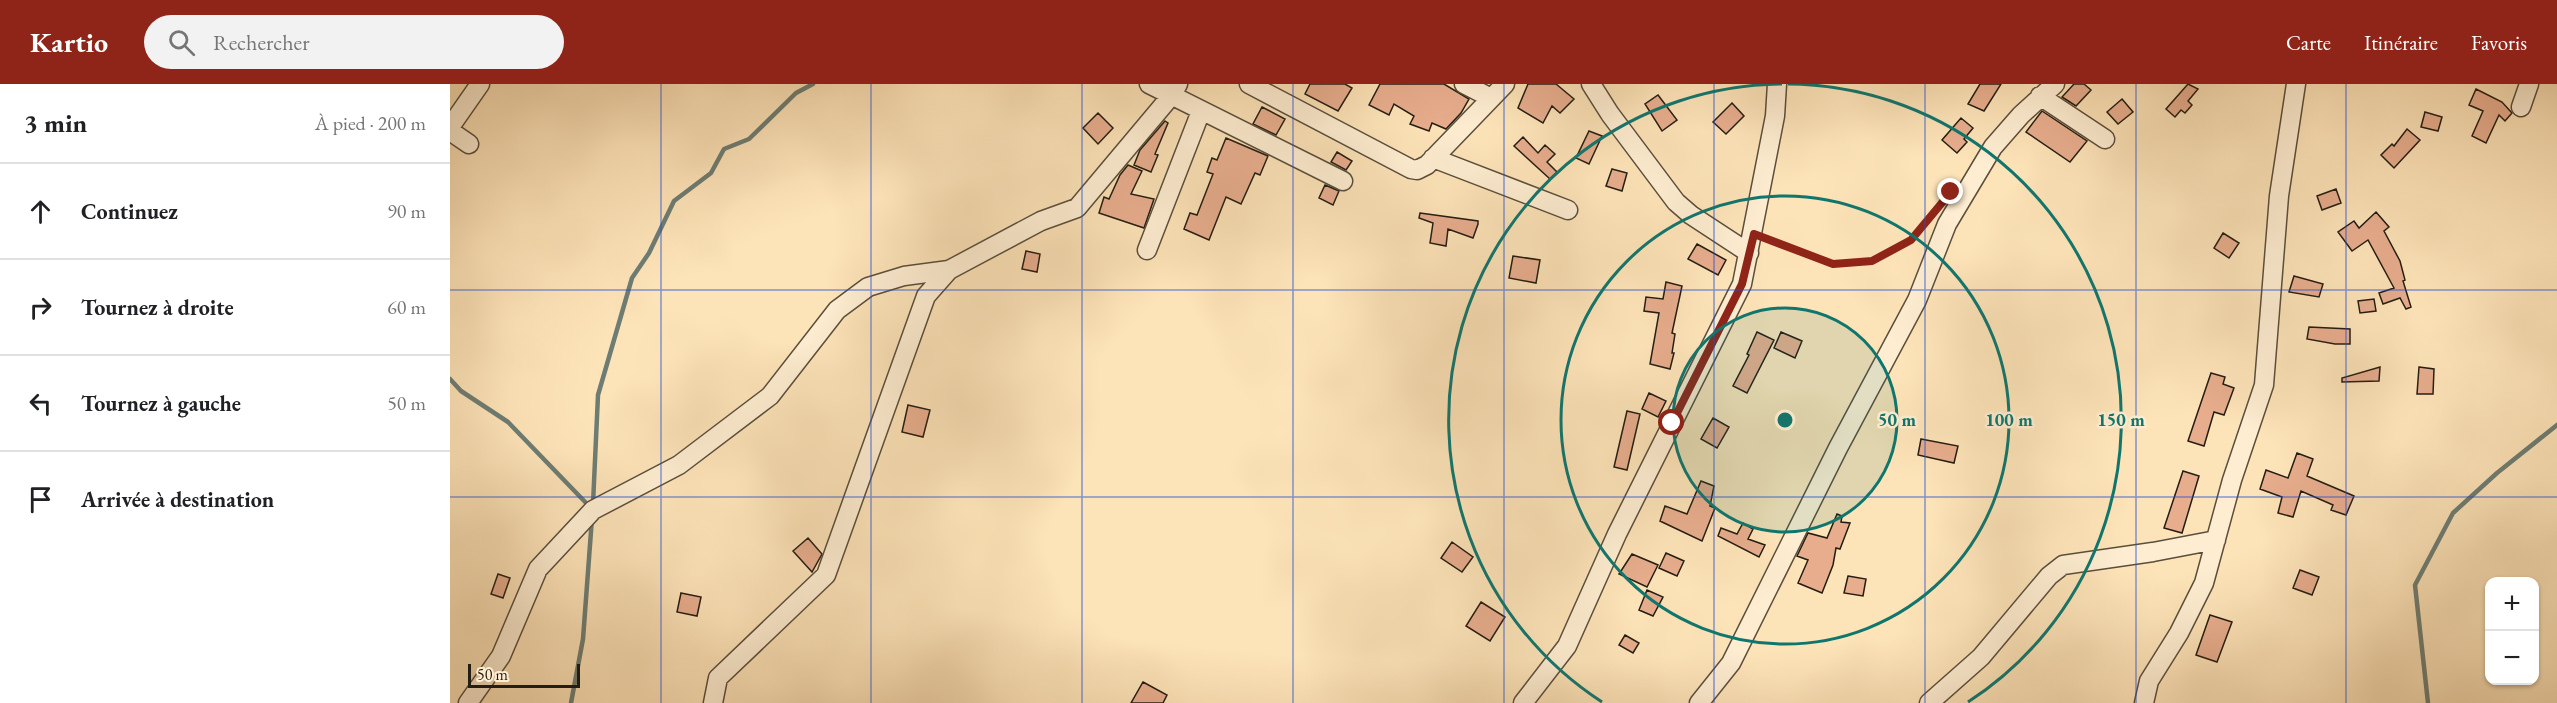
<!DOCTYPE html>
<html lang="fr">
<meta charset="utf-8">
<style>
body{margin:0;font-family:"EB Garamond",serif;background:#f2f2f2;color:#202124}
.controls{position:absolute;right:18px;bottom:18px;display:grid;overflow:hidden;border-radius:12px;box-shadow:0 2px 4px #0004}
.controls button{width:54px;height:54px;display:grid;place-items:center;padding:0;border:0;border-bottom:2px solid #e0e0e0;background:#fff;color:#202124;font:30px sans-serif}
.scale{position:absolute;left:18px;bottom:15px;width:112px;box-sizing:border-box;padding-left:6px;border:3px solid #241d13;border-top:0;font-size:16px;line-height:21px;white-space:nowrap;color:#241d13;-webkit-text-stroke:4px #feedd1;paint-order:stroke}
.stop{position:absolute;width:18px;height:18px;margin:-14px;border:4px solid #8f2418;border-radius:50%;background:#fff}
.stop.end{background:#8f2418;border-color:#fff;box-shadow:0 2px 6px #0008}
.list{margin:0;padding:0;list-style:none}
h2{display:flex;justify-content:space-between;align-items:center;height:78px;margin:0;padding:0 24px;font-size:26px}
h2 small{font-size:20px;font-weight:400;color:#757577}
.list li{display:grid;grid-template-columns:39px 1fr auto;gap:18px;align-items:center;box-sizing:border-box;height:96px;padding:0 24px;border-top:2px solid #e0e0e0}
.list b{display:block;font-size:22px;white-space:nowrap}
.list em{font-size:20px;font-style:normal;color:#757577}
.icon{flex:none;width:33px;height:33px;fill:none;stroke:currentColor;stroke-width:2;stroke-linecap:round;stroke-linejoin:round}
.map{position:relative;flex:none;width:2107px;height:619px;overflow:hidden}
header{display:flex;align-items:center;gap:36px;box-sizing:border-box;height:84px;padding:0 30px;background:#8f2418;color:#fff}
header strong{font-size:28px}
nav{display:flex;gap:33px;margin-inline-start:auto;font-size:21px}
.search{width:420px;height:54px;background:#f2f2f2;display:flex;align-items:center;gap:15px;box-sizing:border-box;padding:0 21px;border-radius:33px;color:#757577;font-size:22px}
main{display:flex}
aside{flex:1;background:#fff}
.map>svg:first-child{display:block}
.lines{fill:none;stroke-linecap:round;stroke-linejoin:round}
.stream{stroke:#6e7d73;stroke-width:4.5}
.building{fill:#e7ad8d;stroke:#241d13;stroke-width:1.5}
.street-casing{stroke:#5a4e3c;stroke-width:21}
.path{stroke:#241d13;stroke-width:3;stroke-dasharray:4.5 3;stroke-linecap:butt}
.street{stroke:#feedd1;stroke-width:18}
.route{stroke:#8f2418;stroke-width:8}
.grid{fill:none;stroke:#1d4ed8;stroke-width:1.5;stroke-opacity:0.55}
.ring{fill:none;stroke:#0f766e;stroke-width:3}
.centre{fill:#0f766e;stroke:#feedd1;stroke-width:3}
.ring-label{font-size:18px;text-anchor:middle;font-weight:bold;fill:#0f766e;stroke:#feedd1;stroke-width:5;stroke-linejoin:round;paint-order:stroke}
</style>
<header>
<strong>Kartio</strong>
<div class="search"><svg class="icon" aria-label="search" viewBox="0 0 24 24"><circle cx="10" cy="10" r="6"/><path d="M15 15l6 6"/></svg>Rechercher</div>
<nav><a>Carte</a><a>Itinéraire</a><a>Favoris</a></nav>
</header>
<main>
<aside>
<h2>3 min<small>À pied · 200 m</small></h2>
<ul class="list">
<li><svg class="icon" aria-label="ahead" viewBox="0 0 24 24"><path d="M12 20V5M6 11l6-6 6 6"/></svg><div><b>Continuez</b></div><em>90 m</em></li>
<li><svg class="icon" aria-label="right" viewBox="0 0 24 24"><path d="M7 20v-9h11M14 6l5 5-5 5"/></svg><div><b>Tournez à droite</b></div><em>60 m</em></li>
<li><svg class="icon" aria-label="left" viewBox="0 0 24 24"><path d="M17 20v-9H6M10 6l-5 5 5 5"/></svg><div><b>Tournez à gauche</b></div><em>50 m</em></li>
<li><svg class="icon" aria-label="arrive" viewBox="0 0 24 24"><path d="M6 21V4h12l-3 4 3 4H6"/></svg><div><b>Arrivée à destination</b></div></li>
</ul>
</aside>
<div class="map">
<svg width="2107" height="619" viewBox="0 0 2107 619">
<rect width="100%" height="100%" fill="#fde3b8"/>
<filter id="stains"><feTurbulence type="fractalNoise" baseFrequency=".00333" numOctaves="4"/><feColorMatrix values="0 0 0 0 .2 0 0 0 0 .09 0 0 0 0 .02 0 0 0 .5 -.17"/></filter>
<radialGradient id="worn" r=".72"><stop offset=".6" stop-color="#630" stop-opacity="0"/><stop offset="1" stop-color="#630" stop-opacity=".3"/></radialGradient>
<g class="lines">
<path class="stream" d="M0 295 11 307 58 338 139 422
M143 420 148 311 182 194 199 169 224 117 261 89 274 65 299 55 346 9 363 0
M121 619 133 555 142 434
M1978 619 1965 501 2003 429 2047 389 2107 341"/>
</g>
<path class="building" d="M860 0H895L902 4 888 27 855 10Z
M930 0H994L1019 15 1011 29 996 45 982 39 979 47 960 40 964 32 944 20 939 31 919 21Z
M1078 0H1106L1124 15 1110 29 1102 22 1093 39 1068 24Z
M1530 0H1551L1534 27 1518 20Z
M1624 0H1634L1641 6 1626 22 1612 13Z
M1738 0 1748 5 1738 17 1742 21 1735 29 1731 26 1725 33 1716 25Z
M2026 5 2052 18 2062 29 2055 37 2049 31 2036 59 2022 52 2033 27 2019 21Z
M1208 11 1227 36 1212 47 1195 20Z
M1672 15 1683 28 1668 40 1657 28Z
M1282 19 1294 32 1276 50 1263 38Z
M812 23 835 35 826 51 803 40Z
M1592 27 1637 57 1620 78 1576 48Z
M1975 28 1992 33 1988 47 1971 43Z
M648 29 663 44 648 60 633 44Z
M1511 34 1523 44 1514 55 1517 58 1507 69 1492 56Z
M715 37 718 39 705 70 708 71 701 88 684 81 690 66Z
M1957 45 1970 56 1944 84 1931 71 1942 60 1944 62Z
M1139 47 1152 52 1139 80 1126 74Z
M1073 53 1088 69 1095 61 1105 70 1097 78 1107 88 1100 95 1064 62Z
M776 54 818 72 810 91 805 89 791 120 776 113 759 156 734 145 740 129 747 131 763 90 757 88 762 74 767 76Z
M887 68 902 77 896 86 881 78Z
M678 81 692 87 681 110 704 115 694 144 649 129 654 113 659 115 670 91Z
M1162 85 1177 89 1172 107 1156 102Z
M875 101 889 107 883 121 869 114Z
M1886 105 1891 119 1872 126 1867 112Z
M1926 128 1939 143 1934 147 1950 177 1955 196 1953 197 1961 223 1956 225 1950 214 1933 220 1929 209 1944 204 1918 156 1902 167 1888 148 1904 137 1909 144Z
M970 129 1028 137V140L1023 154 998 145 996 162 980 159 983 139 969 134Z
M1773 149 1789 159 1779 174 1764 164Z
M1247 160 1276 176 1268 191 1238 175Z
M576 167 590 170 587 188 572 185Z
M1063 172 1090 176 1086 199 1059 194Z
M1844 192 1873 200 1869 213 1839 208Z
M1216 198 1232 202 1222 249 1225 250 1222 269H1224L1220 285 1200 280 1209 229 1194 227 1196 213 1213 215Z
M1924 215 1926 227 1910 229 1908 217Z
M1859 243 1900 245V260H1885L1857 255Z
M1307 248 1324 256 1297 309 1283 302 1299 271 1297 270Z
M1331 248 1352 257 1345 274 1324 264Z
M1930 283 1929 297 1892 298V294Z
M1969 283 1984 285 1983 310H1967Z
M1761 289 1775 293 1773 300 1784 304 1774 331 1764 328 1754 362 1738 357Z
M1199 309 1216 317 1208 333 1192 325Z
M458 321 480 326 473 353 452 348Z
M1177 327 1190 330 1177 386 1164 383Z
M1263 334 1279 343 1267 364 1251 355Z
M1471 355 1508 362 1504 379 1468 371Z
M1847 369 1863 375 1857 392 1904 412 1896 431 1881 426 1883 421 1851 407 1843 433 1828 429 1832 413 1810 405 1816 386 1838 394Z
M1733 387 1749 392 1732 449 1714 444Z
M1251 397 1264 402 1260 422 1265 424 1252 457 1210 437 1215 422 1237 430Z
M1387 430 1392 432 1391 438 1400 439 1390 465 1386 464 1383 481 1372 509 1348 499 1358 476 1347 472 1358 449 1377 454Z
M1293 439 1303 445 1298 455 1315 461 1309 473 1268 452 1271 444 1287 450Z
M358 454 372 470 362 488 343 467Z
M1002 458 1023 473 1012 488 991 474Z
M1216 469 1234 477 1227 492 1209 484Z
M1182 470 1208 481 1197 503 1169 490Z
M1850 486 1869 493 1862 511 1843 504Z
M48 490 60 494 53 514 41 510Z
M1398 492 1416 495 1413 512 1394 509Z
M1197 506 1213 513 1203 532 1189 526Z
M231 509 251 513 247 532 227 528Z
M1031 518 1055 533 1040 557 1016 542Z
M1760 531 1782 538 1767 578 1746 571Z
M1175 551 1189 559 1183 569 1169 561Z
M693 598 717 611 713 619H681Z"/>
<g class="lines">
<g class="street-casing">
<path id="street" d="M699 0 893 97
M799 0 961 85 967 86 977 81 1055 0
M1014 0 1041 14
M1141 0 1160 30 1226 118 1241 131 1299 169
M1590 12 1655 55
M2071 23 2079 0
M0 43 30 0
M0 47 19 60
M983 74 1118 126
M697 166 751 27
M18 619 51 572 88 485 143 426 229 381 320 312 387 226 418 203 454 192 499 186
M263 619 268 594 376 491 476 212 499 186 591 137 627 124 721 12 728 0
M1073 619 1117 562 1167 450 1292 200 1325 32 1327 0
M1249 619 1281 579 1388 364 1467 216 1497 140 1543 63 1571 31 1605 0
M1479 619 1531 573 1599 492 1613 481 1703 468 1766 456
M1694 619 1699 597 1729 549 1754 499 1782 396 1814 301 1829 112 1846 0"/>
</g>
<path class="path" d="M1316 154 1383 180 1422 177 1461 156 1488 121"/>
<use href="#street" class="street"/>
</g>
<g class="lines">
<path class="route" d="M1222 339 1292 200 1304 150 1383 180 1422 177 1461 156 1501 108"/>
</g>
<path class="grid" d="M211 0V619M421 0V619M632 0V619M843 0V619M1054 0V619M1264 0V619M1475 0V619M1686 0V619M1896 0V619M0 206H2107M0 413H2107"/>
<circle cx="1335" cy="336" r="112" fill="#0f766e" fill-opacity=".12"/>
<g class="ring">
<circle cx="1335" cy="336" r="112"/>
<circle cx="1335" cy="336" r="224"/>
<path d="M1152 618A336 336 0 0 1 1332 0M1338 0A336 336 0 0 1 1518 618"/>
</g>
<circle cx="1335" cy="336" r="9" class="centre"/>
<g class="ring-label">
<text x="1447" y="342">50 m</text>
<text x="1559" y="342">100 m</text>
<text x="1671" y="342">150 m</text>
</g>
<rect width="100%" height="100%" filter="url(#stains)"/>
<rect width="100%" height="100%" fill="url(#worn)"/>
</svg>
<div class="controls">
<button>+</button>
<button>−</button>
</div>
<div class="scale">50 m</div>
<div class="stop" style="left:1222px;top:339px"></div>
<div class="stop end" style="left:1501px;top:108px"></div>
</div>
</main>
